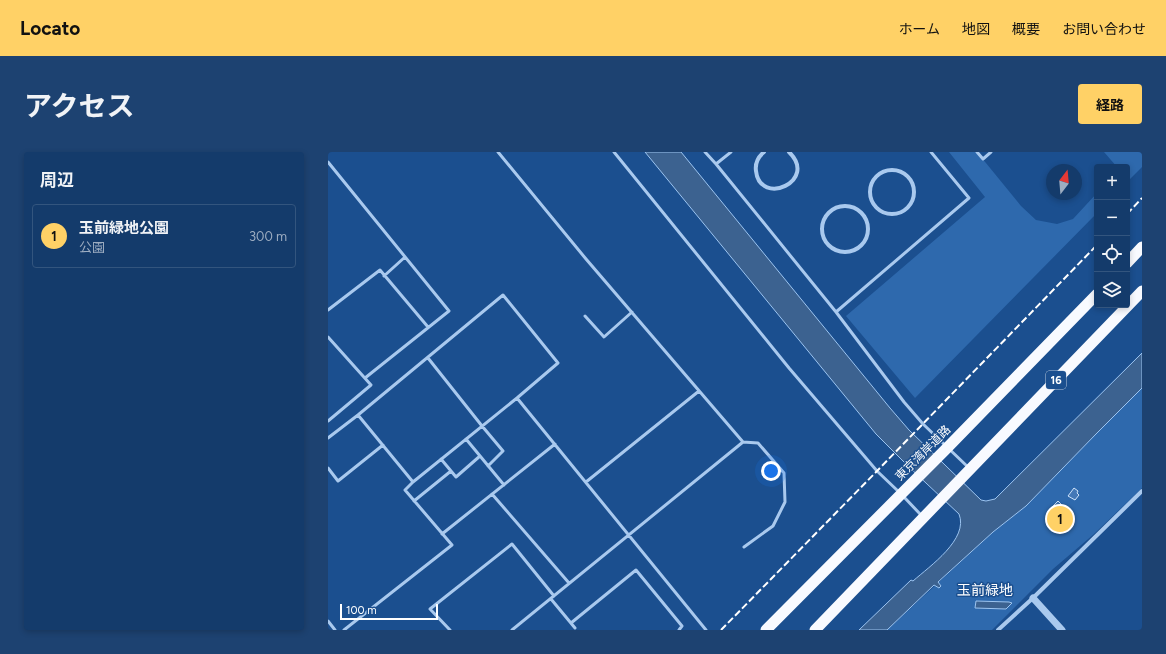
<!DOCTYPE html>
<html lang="ja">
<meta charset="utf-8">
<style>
body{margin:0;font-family:Figtree,"Noto Sans JP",sans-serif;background:#1d4271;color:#f1f3f6}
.controls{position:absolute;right:12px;top:12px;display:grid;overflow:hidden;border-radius:4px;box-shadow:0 2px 6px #0003}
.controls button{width:36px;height:36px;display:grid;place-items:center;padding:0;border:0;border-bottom:1px solid #33557e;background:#143b6b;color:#f1f3f6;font:20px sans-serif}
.compass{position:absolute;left:718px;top:12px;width:36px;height:36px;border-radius:50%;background:#143b6b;box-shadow:0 2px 6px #0003;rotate:16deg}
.scale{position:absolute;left:12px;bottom:10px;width:98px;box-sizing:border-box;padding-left:4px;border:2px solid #fff;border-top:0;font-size:11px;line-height:14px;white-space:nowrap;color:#fff;-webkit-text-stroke:3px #1b4f8f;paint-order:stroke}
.you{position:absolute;left:443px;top:319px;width:14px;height:14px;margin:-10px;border:3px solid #fff;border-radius:50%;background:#1a73e8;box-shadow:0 0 0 6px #1a73e833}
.badge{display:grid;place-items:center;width:26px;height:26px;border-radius:50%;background:#ffd166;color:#111;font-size:13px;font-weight:700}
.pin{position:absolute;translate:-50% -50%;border:2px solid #fff;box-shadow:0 1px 4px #0006}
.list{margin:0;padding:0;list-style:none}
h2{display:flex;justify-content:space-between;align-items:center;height:52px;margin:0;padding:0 16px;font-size:17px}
h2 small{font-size:13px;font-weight:400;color:#9dadc1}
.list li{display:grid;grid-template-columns:26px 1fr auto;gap:12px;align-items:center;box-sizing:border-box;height:64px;margin:0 8px 8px;padding:0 8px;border:1px solid #33557e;border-radius:4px}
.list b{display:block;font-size:15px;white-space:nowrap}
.list p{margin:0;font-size:13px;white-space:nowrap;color:#9dadc1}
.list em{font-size:13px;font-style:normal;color:#9dadc1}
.icon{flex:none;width:22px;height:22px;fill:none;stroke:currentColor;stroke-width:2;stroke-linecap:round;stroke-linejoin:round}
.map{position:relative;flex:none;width:814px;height:478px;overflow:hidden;border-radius:4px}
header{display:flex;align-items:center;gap:24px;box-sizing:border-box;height:56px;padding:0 20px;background:#ffd166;color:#111}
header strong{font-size:19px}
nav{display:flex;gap:22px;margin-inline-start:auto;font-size:14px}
.intro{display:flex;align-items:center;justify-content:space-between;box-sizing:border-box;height:96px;padding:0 24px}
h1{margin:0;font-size:28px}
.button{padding:10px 18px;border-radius:4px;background:#ffd166;color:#111;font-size:14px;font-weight:700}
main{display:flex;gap:24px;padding:0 24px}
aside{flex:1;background:#143b6b;border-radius:4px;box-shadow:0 2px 6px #0003}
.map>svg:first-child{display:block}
.green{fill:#2e69ad}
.water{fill:#3c6290;stroke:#9cc4f0}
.building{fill:#4478b7;stroke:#cfe3fa}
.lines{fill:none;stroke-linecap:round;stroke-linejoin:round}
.service{stroke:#a9c9ee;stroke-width:3}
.minor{stroke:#a9c9ee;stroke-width:4}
.tertiary{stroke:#a9c9ee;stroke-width:7}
.trunk{stroke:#f8faff;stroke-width:11}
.rail{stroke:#fff;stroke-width:2;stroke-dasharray:7 3;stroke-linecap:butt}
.labels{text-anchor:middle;stroke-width:3;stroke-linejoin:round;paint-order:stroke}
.shield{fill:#1b4f8f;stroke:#bbcadd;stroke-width:1}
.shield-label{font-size:11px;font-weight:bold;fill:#fff}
.street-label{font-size:12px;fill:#fff;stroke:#1b4f8f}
.quarter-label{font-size:14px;fill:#fff;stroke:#1b4f8f}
</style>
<header>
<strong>Locato</strong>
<nav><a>ホーム</a><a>地図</a><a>概要</a><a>お問い合わせ</a></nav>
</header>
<div class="intro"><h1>アクセス</h1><a class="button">経路</a></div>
<main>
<aside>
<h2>周辺<small></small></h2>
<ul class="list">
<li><span class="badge">1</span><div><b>玉前緑地公園</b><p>公園</p></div><em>300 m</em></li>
</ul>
</aside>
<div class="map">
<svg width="814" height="478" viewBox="0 0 814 478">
<rect width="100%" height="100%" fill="#1b4f8f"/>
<path class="green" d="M621 0H649L693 54 708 68 729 72 745 67 769 41V61L587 246 518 164 657 45Z
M776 0H814V15L799 30V15H789Z
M814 236V336L766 382 725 417 664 478H559L665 380 698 354 768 282Z"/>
<path class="water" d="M317 0H353L562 256 581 278 653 348 658 349 667 347 814 201V236L768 282 698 354 665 380 610 430 613 434 611 436 606 433 559 478H531L583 428 585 429C602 414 641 387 631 362L582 316 548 282Z
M648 449 681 450 684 451 678 457 647 456Z"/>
<path class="building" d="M746 336 750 339 749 341 751 343 747 348 740 344Z
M730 349 735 354 730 358 729 357 727 359 724 355Z"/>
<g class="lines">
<path class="service" d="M170 0 258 107 415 290 184 478
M286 0 461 216 549 319 571 340
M377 0 388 12 508 160 576 250 595 272 641 316
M649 0 655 7 663 0
M0 10 121 159 37 226
M388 12 403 0
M56 124 77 105
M0 158 52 118 100 175
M508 160 641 46 603 0
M257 164 276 185 304 160
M0 185 43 233 0 269
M100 206 154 274 175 299 160 314
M189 246 378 478
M30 263 85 330
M0 286 30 263 175 143 230 211 189 246 85 330 77 338 124 393 16 478
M138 287 176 333
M415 290 430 291 456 321 457 350 445 374 416 395
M113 307 128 325 152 304
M0 316 10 329 55 293
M258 330 371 239
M164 342 241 431
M575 344 593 363
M86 349 123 319
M114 382 227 292
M223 447 247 476
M0 469 7 478
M243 471 308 418 354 474 351 478
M122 478 102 457 184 392 226 444"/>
<path class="minor" d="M436 0C430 5 427 12 428 19 432 55 491 29 461 0
M542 40a22 22 0 1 1 44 0a22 22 0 1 1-44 0Z
M494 77a23 23 0 1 1 46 0a23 23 0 1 1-46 0Z
M670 478 705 446 814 339"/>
<path class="tertiary" d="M705 446 734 478"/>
<path class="trunk" d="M799 111 814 95
M438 478 620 295 769 142
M487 478 814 139"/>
<path class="rail" d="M799 62 814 46
M393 478 549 319 769 93"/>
</g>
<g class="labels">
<rect class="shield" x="718" y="219" width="20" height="18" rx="3"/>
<g class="shield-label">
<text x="728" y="232">16</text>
</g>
<g class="street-label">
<text transform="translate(595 301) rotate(-45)" y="4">東京湾岸道路</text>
</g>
<g class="quarter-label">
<text x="657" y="443">玉前緑地</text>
</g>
</g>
</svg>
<div class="controls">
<button>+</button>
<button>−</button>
<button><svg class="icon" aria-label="locate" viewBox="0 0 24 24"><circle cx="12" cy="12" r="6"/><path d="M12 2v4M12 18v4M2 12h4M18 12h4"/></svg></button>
<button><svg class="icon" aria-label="layers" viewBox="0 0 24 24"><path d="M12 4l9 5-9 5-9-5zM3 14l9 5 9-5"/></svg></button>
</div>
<svg class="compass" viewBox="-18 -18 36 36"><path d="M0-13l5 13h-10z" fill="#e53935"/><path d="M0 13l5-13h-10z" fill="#9dadc1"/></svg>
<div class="scale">100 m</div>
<div class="you"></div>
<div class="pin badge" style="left:732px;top:367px">1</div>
</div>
</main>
